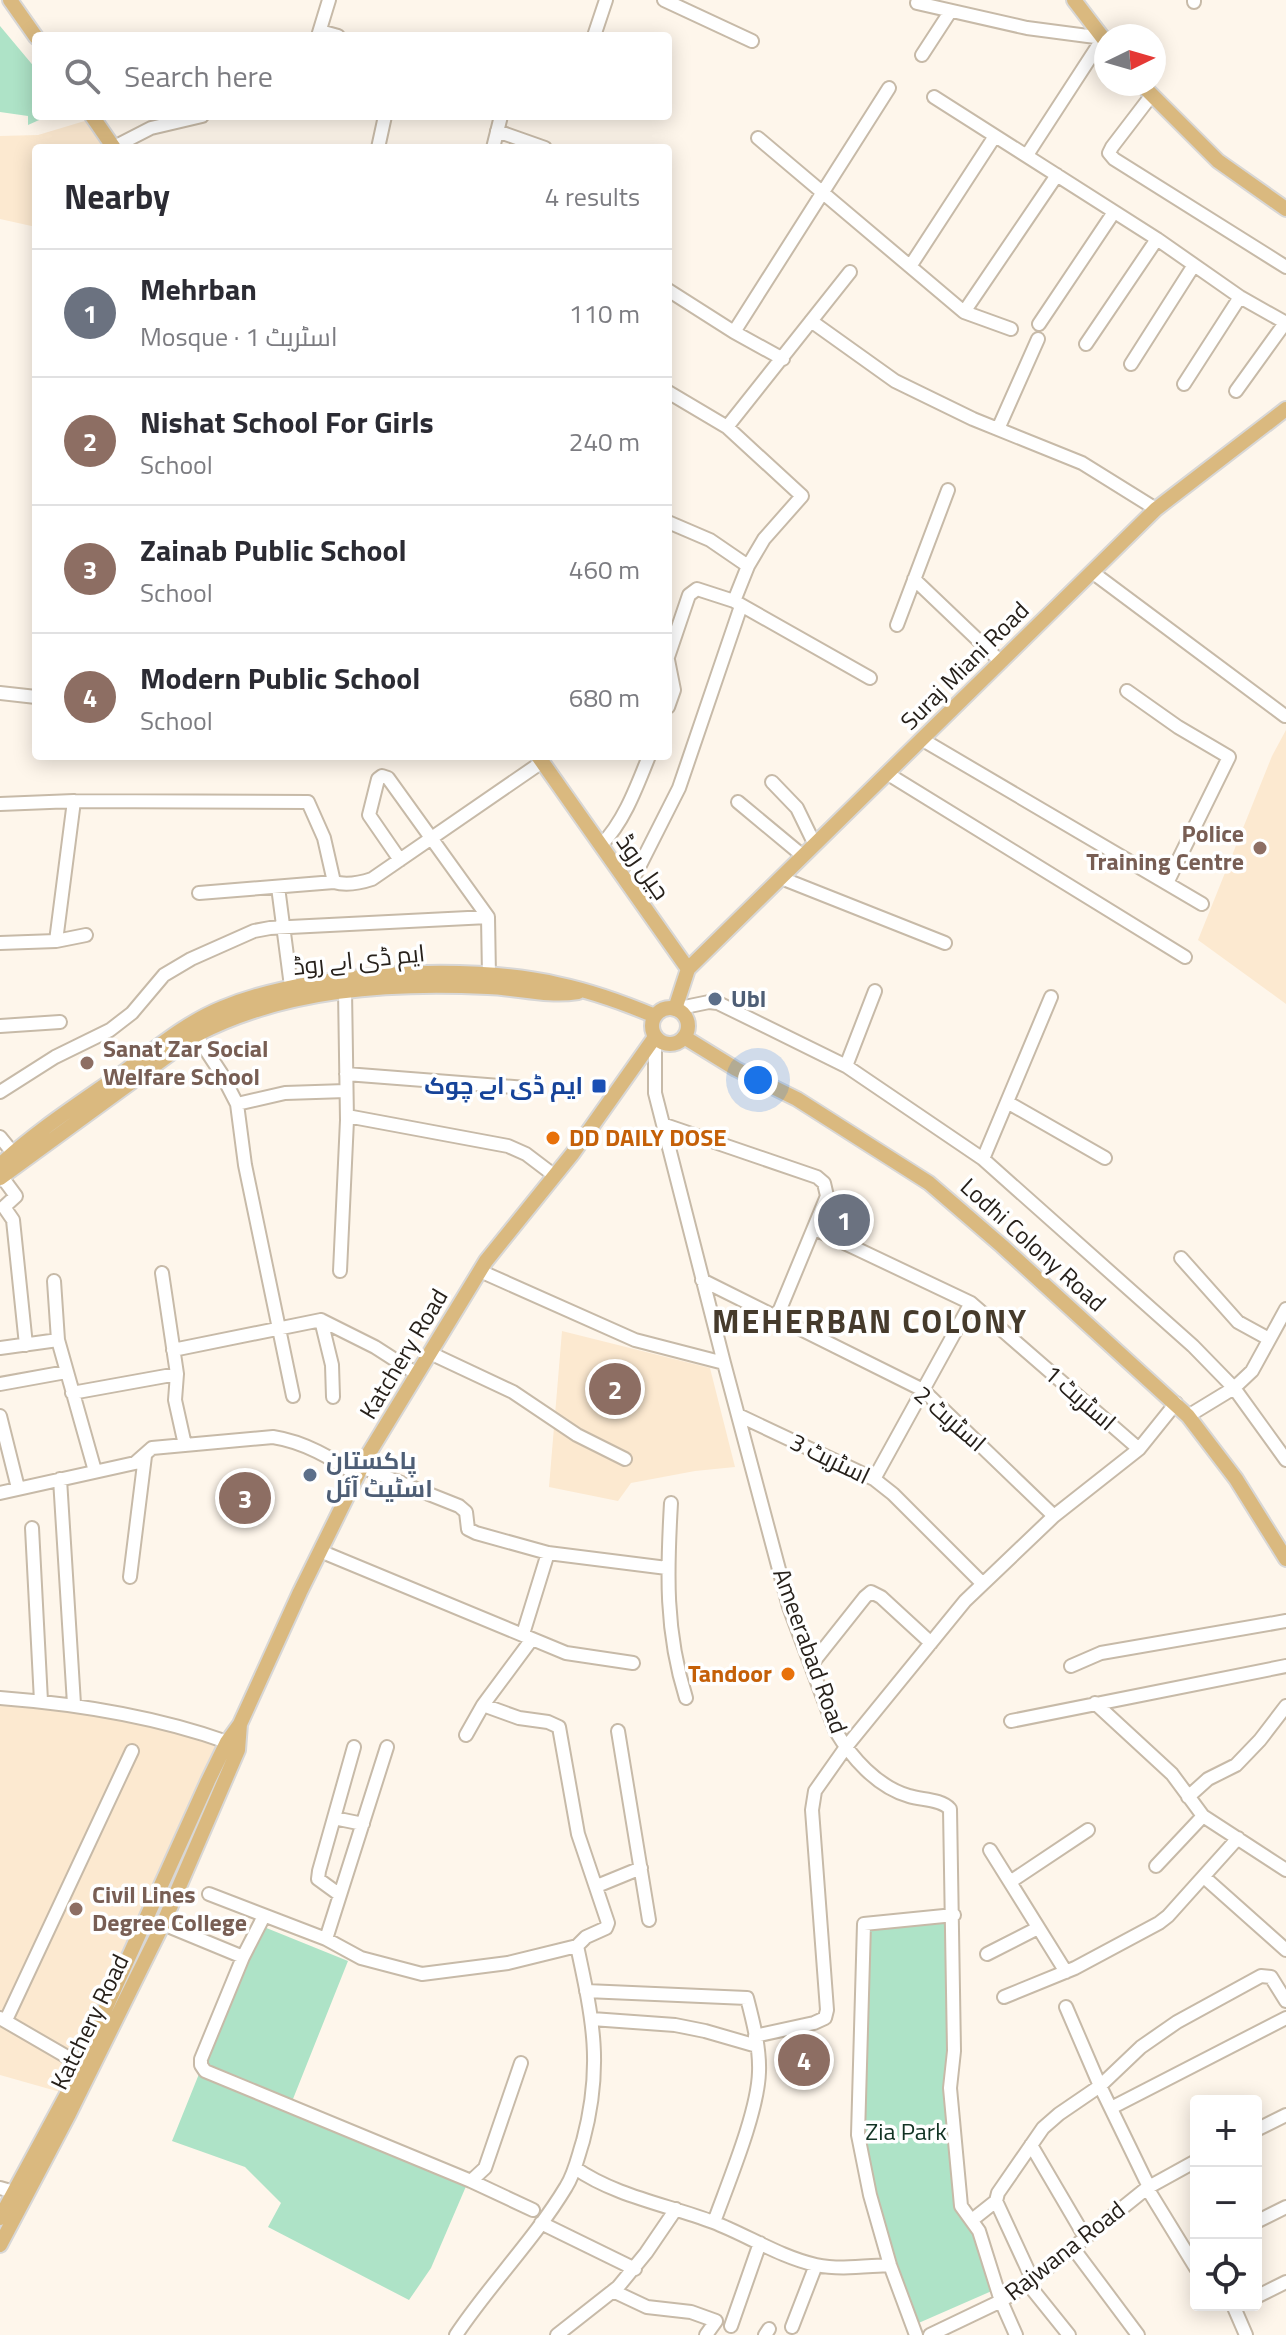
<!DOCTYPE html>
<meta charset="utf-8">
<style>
body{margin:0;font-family:"Titillium Web",Cairo,sans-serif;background:#f7f7f7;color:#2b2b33}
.controls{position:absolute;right:24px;bottom:24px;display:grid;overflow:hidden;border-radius:8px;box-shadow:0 4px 20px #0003}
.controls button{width:72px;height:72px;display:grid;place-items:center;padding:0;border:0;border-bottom:2px solid #e1e1e2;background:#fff;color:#2b2b33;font:40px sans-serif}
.compass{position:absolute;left:1094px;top:24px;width:72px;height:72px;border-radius:50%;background:#fff;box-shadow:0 4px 20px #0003;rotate:85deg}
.you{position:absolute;left:758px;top:1080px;width:28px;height:28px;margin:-20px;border:6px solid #fff;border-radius:50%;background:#1a73e8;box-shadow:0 0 0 12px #1a73e833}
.badge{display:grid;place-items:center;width:52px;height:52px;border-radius:50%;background:#db2777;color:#fff;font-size:26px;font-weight:700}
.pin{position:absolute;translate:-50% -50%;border:4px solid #fff;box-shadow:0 2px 8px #0006}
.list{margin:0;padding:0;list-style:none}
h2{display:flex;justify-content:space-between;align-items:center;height:104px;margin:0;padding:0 32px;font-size:34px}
h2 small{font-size:26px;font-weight:400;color:#7c7c81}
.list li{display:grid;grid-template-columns:52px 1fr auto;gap:24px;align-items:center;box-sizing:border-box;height:128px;padding:0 32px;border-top:2px solid #e1e1e2}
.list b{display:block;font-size:30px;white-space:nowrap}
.list p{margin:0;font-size:26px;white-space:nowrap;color:#7c7c81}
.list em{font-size:26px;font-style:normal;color:#7c7c81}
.icon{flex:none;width:44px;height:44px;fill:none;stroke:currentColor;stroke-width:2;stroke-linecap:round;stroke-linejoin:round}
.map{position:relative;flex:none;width:1286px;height:2335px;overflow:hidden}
.search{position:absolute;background:#fff;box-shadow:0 4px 20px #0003;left:32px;top:32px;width:640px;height:88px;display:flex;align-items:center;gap:20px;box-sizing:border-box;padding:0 28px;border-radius:8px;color:#7c7c81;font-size:30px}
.panel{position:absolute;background:#fff;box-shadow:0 4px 20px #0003;left:32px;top:144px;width:640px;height:616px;border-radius:8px}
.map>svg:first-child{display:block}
.built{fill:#fce9d0}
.green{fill:#aee3c7}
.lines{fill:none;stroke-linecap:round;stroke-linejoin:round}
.minor-casing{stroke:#c7baa8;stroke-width:16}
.major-casing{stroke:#d8d7d6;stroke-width:18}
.minor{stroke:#fff;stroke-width:12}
.major{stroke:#dab97f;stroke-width:14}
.education-dot{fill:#8d6e63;stroke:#fff;stroke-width:3}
.service-dot{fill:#5c6f8a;stroke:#fff;stroke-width:3}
.transit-dot{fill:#1a4fb4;stroke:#fff;stroke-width:3}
.food-dot{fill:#e8710a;stroke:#fff;stroke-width:3}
.labels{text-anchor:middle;stroke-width:7;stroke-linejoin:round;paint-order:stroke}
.street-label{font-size:24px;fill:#27211b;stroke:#fff}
.education-label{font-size:24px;font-weight:bold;fill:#785e54;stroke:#fff;text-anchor:start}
.service-label{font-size:24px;font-weight:bold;fill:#4e5e75;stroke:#fff;text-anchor:start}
.transit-label{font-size:24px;font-weight:bold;fill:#164399;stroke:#fff;text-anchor:end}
.food-label{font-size:24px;font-weight:bold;fill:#c56008;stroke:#fff;text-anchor:start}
.park-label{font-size:24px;fill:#123324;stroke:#fff}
.district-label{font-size:32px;font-weight:bold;letter-spacing:2px;fill:#463b2c;stroke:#fff}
</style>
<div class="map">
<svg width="1286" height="2335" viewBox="0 0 1286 2335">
<rect width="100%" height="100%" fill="#fef6eb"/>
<path class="built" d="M98 117 119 148H36V227L0 219V136L38 135Z
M1286 730V1004L1198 940 1272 756Z
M562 1331 710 1368 735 1467 695 1471 631 1483 618 1501 549 1487Z
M0 1698 68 1703 227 1742 67 2094 0 2075Z"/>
<path class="green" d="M0 26 36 69V116H48L28 125V116L0 112Z
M952 1918 947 2082 957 2210 975 2228 994 2290 914 2325 892 2263 861 2136 865 1926Z
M259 1925 348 1961 289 2109 467 2184 431 2268 409 2300 268 2227 281 2203 245 2167 172 2141Z"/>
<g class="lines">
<g class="minor-casing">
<path id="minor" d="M664 0 752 41
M1194 2V0
M917 3 1027 28 1103 38 1027 155
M320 31 338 36
M318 36 329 0
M594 36 606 0
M922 55 950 12
M1151 96 1112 147 1109 153 1114 159 1286 267
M934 97 1157 239 1240 297 1286 323
M497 131 545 148
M758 138 964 312 1011 329
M114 147 151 128 202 116
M378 148 385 116
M493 148 501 116
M911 265 995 136
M668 290 734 332 783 359
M964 312 1057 175
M811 321 895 381 973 419 1082 463 1156 509
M1039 324 1114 212
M734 332 889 88
M1086 344 1157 239
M1131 364 1194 265
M1184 384 1240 297
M1236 391 1285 323
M668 392 727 427 802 496 764 539 748 566 734 601
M727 427 850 272
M998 429 1038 339
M668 522 710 540 748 566
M1092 572 1285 716
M914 579 1001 662
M897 625 948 490
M668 657 689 595 697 589 734 601 870 678
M668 660 674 690 668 707
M1127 691 1178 727 1229 757 1167 883
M0 693 36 697
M923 740 1202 904
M888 774 1185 957
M772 782 797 808 815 845
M738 802 803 856
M0 804 74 801 308 802 324 838 334 882C347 886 360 883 372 879L542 762
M601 845C624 822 637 786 649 756
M400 860 369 815 378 779 382 776 388 778 488 917 489 976
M781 878 945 943
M630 885 679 788 741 606
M278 887 292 994
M199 893 334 882
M56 941 74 801
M0 943 56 941 86 935
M675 1009 709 1002 718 1003 846 1066 983 1159 1193 1346 1234 1388 1286 1460
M0 1026 60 1022
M196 1035 221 1073 237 1104 245 1165 293 1396
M655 1037V1093L724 1363 789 1607 835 1730C851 1757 877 1787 909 1796 922 1800 941 1799 950 1809L954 2051 950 2088 961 2206 979 2231 1001 2301 1016 2335
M846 1066 875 991
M346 1074 539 1089
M0 1092 55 1057 110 1030 132 1013 164 975 191 959 254 931 270 928 488 917
M1007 1102 1105 1158
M237 1104 285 1093 346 1091
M347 1116 508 1146 526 1154 555 1176
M665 1125 817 1177 824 1183 827 1196 776 1319
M0 1137 13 1153
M983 1159 1051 997
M2 1177 16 1196 4 1207 13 1220 26 1345
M815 1229 971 1303 1139 1449
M1181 1258 1238 1322 1269 1339
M340 1271 347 1120 345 990
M480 1271 635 1340 724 1363
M162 1273 177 1374 175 1400 185 1445
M702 1280 923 1390 1054 1516
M54 1281 58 1340 95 1471
M321 1320 332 1365 333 1397
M0 1348 58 1340
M173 1350 321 1320 375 1347 417 1374
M430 1353 513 1392 577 1435 625 1459
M0 1384 66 1372
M72 1393 177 1374
M738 1415 874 1479 893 1494 982 1583
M0 1416 18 1488
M1188 1416 1234 1388 1252 1371 1286 1309
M361 1467 459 1506 466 1512 468 1529 476 1533 548 1553 667 1568
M60 1479 74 1704
M874 1479 971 1303
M0 1493 135 1463 152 1448 273 1437C305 1442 331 1458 357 1475
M671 1503C667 1572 665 1631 686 1698
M32 1528 41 1701
M320 1551 566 1653 633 1663
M130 1577 145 1456
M523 1634 548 1553
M811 1665 865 1597 871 1592 881 1597 931 1643
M1071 1666 1101 1653 1286 1621
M0 1698C78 1704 154 1716 227 1742
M1095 1703 1172 1774 1203 1816 1286 1870
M1011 1721 1286 1666
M618 1731 649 1920
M466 1735 483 1705 532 1639
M1188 1797 1208 1779 1236 1765 1260 1740 1286 1706
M334 1818 363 1824
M990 1850 1066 1972
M1156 1866 1203 1816
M1204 1877 1286 1950
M1010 1882 1088 1830
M597 1886 641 1868
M209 1894 326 1939 361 1958 422 1974 508 1963 577 1946 586 1937 606 1928 608 1923 578 1834 559 1727 548 1722 519 1718 483 1705
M340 1895 318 1879 319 1871 354 1747
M264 1916 243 1957 201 2059V2065L205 2071 471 2181 533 2210
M163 1924 243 1957
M326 1939 387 1747
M987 1954 1038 1928
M586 1991 747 1998C753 2021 760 2048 759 2072 758 2112 728 2183 714 2222
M1004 1997 1075 1968 1159 1923 1168 1916 1238 1838
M1066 2007 1100 2086 1149 2187
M0 2018 88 2069
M592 2019 675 2025 705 2031 757 2046
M6 2020 132 1751
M755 2036 814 2023 825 2018 827 2010 812 1810 815 1791 846 1747 965 1601 1054 1516 1139 1449 1176 1403
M1111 2108 1286 2018
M1256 2130 1286 2115
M1031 2145 1085 2237
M575 2168C615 2196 668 2205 713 2222 747 2235 780 2257 816 2265 840 2270 866 2266 890 2265
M471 2181 485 2168 521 2063
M0 2188 14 2192
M1147 2188 1196 2268
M996 2201 1033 2281
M972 2220 996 2201 998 2193 1043 2128 1059 2114 1100 2086 1141 2047 1177 2022 1261 1976 1271 1977 1286 2001
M1256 2222 1286 2207
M541 2223 635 2269
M1073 2248 1138 2335
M1028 2284 1069 2335
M613 2291 647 2307 691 2312 716 2321 706 2335
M1256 2297 1286 2282
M1233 2305 1246 2335
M731 2326 760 2243
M792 2327 816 2265
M456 2335C490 2284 534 2240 566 2187 575 2173 578 2156 583 2141 603 2066 593 2020 577 1946
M557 2335 618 2287 646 2253 676 2209
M765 2335 769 2329
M916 2335 890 2265 870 2195 858 2135 864 1924 954 1915
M930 2335 1001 2301 1028 2284 1147 2188 1196 2161"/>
</g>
<g class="major-casing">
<path id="major" d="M10 0 36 37
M1074 0 1106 42
M1141 84 1218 161 1286 209
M92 116 114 148
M538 756 688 969 675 1009
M688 969 1156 509 1286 409
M652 1026a18 18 0 1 1 36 0a18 18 0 1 1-36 0Z
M684 1037 736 1069 797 1099 929 1183 1002 1246 1188 1416 1236 1479 1286 1559
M0 1165C36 1131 80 1103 121 1074 153 1051 185 1023 222 1008 310 972 465 963 557 984 591 991 624 1003 655 1016
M0 1178 196 1035C285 989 389 982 488 987 519 988 547 997 578 992
M0 2218 67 2094 208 1781 227 1742 240 1724 300 1592 366 1458 486 1261 573 1153 655 1037
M0 2245 69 2114 163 1924 238 1750 240 1724"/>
</g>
<use href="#minor" class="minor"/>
<use href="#major" class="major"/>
</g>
<g class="education-dot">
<circle cx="1260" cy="848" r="8"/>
<circle cx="87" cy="1063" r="8"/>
<circle cx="76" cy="1909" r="8"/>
</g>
<g class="service-dot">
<circle cx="715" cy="999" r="8"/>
<circle cx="310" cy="1475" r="8"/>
</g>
<rect class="transit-dot" x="591" y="1078" width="16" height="16" rx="4"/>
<g class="food-dot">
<circle cx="553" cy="1138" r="8"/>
<circle cx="788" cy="1674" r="8"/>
</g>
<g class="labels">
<g class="street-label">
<text transform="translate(965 666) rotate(-45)" y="8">Suraj Miani Road</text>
<text transform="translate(643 867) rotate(55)" y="8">جیل روڈ</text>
<text transform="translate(359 960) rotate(-6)" y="8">ایم ڈی اے روڈ</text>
<text transform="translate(1033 1245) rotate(42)" y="8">Lodhi Colony Road</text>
<text transform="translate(404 1354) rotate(-59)" y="8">Katchery Road</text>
<text transform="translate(1080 1398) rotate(41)" y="8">اسٹریٹ 1</text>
<text transform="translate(950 1419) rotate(41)" y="8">اسٹریٹ 2</text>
<text transform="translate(830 1459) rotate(26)" y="8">اسٹریٹ 3</text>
<text transform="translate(810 1651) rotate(70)" y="8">Ameerabad Road</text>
<text transform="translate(90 2022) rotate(-64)" y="8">Katchery Road</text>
<text transform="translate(1065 2251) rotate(-38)" y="8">Rajwana Road</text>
</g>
<g class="education-label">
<text x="1244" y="842" text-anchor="end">Police<tspan x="1244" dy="28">Training Centre</tspan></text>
<text x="103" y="1057">Sanat Zar Social<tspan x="103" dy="28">Welfare School</tspan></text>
<text x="92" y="1903">Civil Lines<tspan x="92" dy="28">Degree College</tspan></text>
</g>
<g class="service-label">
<text x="731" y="1007">Ubl</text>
<text x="326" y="1469">پاکستان<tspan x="326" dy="28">اسٹیٹ آئل</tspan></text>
</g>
<g class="transit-label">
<text x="583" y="1094">ایم ڈی اے چوک</text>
</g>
<g class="food-label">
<text x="569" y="1146">DD DAILY DOSE</text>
<text x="772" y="1682" text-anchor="end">Tandoor</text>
</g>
<g class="park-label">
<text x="906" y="2140">Zia Park</text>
</g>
<g class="district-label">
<text x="870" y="1333">MEHERBAN COLONY</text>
</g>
</g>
</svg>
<div class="controls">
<button>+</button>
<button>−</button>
<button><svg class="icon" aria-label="locate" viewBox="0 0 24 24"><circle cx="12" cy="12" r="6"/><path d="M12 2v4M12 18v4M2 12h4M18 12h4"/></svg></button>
</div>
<svg class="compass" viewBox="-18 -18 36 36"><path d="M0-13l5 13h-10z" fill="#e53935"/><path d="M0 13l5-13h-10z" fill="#7c7c81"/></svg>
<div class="you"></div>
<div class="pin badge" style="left:844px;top:1220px;background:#6b7280">1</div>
<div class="pin badge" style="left:615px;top:1389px;background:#8d6e63">2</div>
<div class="pin badge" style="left:245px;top:1498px;background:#8d6e63">3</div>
<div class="pin badge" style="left:804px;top:2060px;background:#8d6e63">4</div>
<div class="search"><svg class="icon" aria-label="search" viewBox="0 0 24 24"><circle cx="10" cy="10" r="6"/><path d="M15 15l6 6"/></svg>Search here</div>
<section class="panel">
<h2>Nearby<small>4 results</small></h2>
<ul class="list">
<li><span class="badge" style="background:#6b7280">1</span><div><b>Mehrban</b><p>Mosque · اسٹریٹ 1</p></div><em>110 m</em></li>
<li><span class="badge" style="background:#8d6e63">2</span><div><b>Nishat School For Girls</b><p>School</p></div><em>240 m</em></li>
<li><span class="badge" style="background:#8d6e63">3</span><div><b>Zainab Public School</b><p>School</p></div><em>460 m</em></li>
<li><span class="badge" style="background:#8d6e63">4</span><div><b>Modern Public School</b><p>School</p></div><em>680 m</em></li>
</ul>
</section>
</div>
